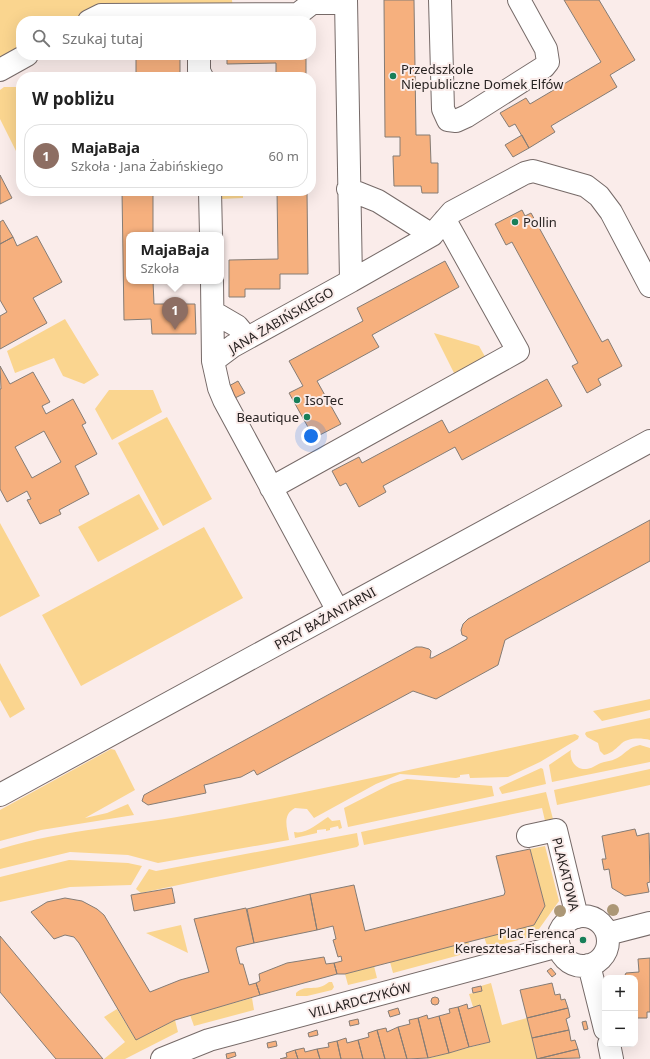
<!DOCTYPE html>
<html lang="pl">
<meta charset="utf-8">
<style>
body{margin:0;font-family:"Noto Sans",sans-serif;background:#f2f2f2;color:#222}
.controls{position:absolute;right:12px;bottom:12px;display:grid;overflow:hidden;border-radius:8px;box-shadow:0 4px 16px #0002}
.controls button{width:36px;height:36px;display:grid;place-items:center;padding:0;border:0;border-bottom:1px solid #e0e0e0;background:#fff;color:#222;font:20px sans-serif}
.you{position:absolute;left:311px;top:436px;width:14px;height:14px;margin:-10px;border:3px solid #fff;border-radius:50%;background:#1a73e8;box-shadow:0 0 0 6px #1a73e833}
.badge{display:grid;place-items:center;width:26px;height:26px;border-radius:50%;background:#d93025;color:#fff;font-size:13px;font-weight:700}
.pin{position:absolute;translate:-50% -33px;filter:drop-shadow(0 1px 2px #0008)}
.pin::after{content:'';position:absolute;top:21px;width:14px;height:12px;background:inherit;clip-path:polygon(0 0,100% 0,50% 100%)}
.popup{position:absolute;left:126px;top:232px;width:98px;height:52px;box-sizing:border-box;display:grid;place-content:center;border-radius:8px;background:#fff;filter:drop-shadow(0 1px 3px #0005);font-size:13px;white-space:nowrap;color:#767676}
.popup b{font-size:15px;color:#222}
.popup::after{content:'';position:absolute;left:50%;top:100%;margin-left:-8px;border:8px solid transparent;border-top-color:#fff}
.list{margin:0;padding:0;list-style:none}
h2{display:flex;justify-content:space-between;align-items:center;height:52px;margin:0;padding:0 16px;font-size:17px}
h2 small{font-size:13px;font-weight:400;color:#767676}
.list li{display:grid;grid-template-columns:26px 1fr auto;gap:12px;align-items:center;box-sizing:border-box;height:64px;margin:0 8px 8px;padding:0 8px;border:1px solid #e0e0e0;border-radius:16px}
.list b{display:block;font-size:15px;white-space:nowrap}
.list p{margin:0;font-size:13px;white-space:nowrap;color:#767676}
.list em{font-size:13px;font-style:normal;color:#767676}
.icon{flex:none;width:22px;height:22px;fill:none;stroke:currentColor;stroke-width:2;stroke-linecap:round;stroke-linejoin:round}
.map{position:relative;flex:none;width:650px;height:1059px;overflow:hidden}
.search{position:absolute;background:#fff;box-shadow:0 4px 16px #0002;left:16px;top:16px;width:300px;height:44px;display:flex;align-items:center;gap:10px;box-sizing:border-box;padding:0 14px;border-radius:16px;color:#767676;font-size:15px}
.panel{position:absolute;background:#fff;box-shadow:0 4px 16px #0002;left:16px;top:72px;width:300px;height:124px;border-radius:16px}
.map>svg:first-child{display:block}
.green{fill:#fad58f}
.building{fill:#f6b07e;stroke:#857c75;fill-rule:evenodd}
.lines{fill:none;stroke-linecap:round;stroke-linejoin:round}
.minor-casing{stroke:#766a68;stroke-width:24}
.minor{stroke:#fff;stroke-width:22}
.tree{fill:#ac9776}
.poi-dot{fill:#177f59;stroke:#faecea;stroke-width:1.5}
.labels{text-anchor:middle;stroke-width:4;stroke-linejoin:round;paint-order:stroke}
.poi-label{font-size:13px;fill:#282322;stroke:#faecea;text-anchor:start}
.street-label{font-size:13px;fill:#282322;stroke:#faecea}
</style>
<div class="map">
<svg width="650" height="1059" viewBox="0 0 650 1059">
<rect width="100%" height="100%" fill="#faecea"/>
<path class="green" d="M0 0H232L233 9H98L76 21H21V50L0 61Z
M4 87H21V161L0 119V90Z
M219 191H243V198L220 199Z
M65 319 99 375 84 384 63 376 54 358 15 373 7 351Z
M434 333 479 346 487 360 456 377Z
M109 390H153L162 412 112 440 95 409Z
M167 417 212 499 163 526 118 443Z
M139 494 159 529 98 562 78 527Z
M0 523 40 596 0 617Z
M204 527 243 598 81 686 42 615Z
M0 663 25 709 10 718 0 700Z
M650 699V710L602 721 593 711Z
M650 718V740C641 738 627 737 620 745 614 750 612 753 604 755L600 751 598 743 587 737 585 734 586 732Z
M575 734 579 736 578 739 540 762 508 777 470 778 469 774 460 775V777L456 778 400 774 376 784 314 818 307 809 295 808C282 815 287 827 289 840L158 863 128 855 70 852 0 869V849C65 829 133 826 199 813 325 789 450 761 575 734Z
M640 745 650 748V762L552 782 549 765 571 750C569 759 575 770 586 769 591 769 596 765 601 763 607 761 613 761 619 757 627 752 629 747 640 745Z
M111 749 115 750 135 790 85 818 107 813 128 804 134 815 41 830 0 841V810Z
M541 768 543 769 546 784 502 794 499 788 500 787Z
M650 769V785L557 805 554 790Z
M407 779 492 786 494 796 348 827 344 808 391 784Z
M546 792 554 823 546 825 542 808 364 845 361 832Z
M328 817 332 821 340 820 342 828 339 829 338 826 330 828V830L326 831V829L317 830V833L295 838 294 832C306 835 318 823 328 817Z
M357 833 359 845 357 847 141 893 136 889 149 869 156 871Z
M545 846 559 901 534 936 488 948 484 937 538 915 545 906 530 849Z
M69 860 128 863 142 866 131 885 70 887 0 902V877Z
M181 925 188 953 146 933Z
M468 941 471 952 393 973 390 962Z
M374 966 377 978 348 985 345 974Z
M329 982H332L334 987 332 990 307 996H296V993C307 983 316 993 329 982Z
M491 983 502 1025 527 1018 537 1059H426L490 1042 480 1006 473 1007 469 994 482 991 481 986Z
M252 998 254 1010 194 1026 190 1015Z
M117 1009 136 1040 175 1020 178 1032 125 1059H104L125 1042 104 1017Z"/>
<path class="building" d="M384 0H414L416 135H430L431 163H438V193H422L421 186H394L393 156H400V137H385Z
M564 0H599L635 60 610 75 617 87 551 126 555 132 529 148 515 124 509 127 500 113 526 98 530 104 601 62Z
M136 55H180V77H136Z
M227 55H306V77H276V63L227 64Z
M522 135 529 148 513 157 505 145Z
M0 175 12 198 0 204Z
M122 191H153V235H129V281H153L154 304H195L196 334H152L151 319 124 320Z
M277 191H307L308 274H280V289H245V297H229V260L278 259Z
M522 210 525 216 531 213 602 342 608 339 622 366 598 379 601 385 587 393 572 366 578 363 577 361 513 244 512 242 506 245 495 224Z
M3 220 13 237 0 244V222Z
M37 236 62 282 33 298 47 323 0 349V316L7 312 0 300V244L13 237 17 246Z
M445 261 459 287 372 335 379 347 317 381 341 424 314 438 289 393 303 386 289 361 363 321 357 308Z
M0 366 10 384 33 372 50 402 42 406 46 414 73 399 86 423 82 425 97 454 75 466 89 494 59 510 61 514 40 524 27 500 31 499 27 491 7 502 0 489V389H1ZM44 431 61 462 32 478 15 447Z
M547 379 562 406 462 460 455 447 383 486 386 492 359 507 346 483 340 486 332 471 359 457 362 463 442 420 449 433Z
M238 381 245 393 233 399 227 387Z
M650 520V561L505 640 498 665 436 699 413 691 257 775 254 770 241 777 204 785 206 793 148 805 142 801 144 795 416 647H422L429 649 431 651 430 658H432L451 648 467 639V637L462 635 461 630 463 624 468 619Z
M635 829 637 836 649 833 650 882 647 883 649 892 625 896 612 888 609 869 604 870 602 859H606L602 836Z
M530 849 545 906 534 925 345 974H337L334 963 342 961 341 956 338 957 333 940 336 939 333 926 317 930 310 894 354 885 365 931 504 895 505 892 496 856Z
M172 888 175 903 134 911 131 895Z
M310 894 317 930 254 943 247 909Z
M65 898 82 901 97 909 104 915 150 992 180 980 209 972 194 919 246 908 254 943 237 947 236 949 240 964H243L249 985 256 983 260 995 175 1020 136 1040 79 943 74 937 65 935 54 939 31 912 47 902Z
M0 936 103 1059H56L0 992Z
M324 957 326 964 334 963 337 974 260 995 256 983 260 981 259 974 287 963Z
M650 958V1012H647V1018H635V978L624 977 626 973 639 972 638 959Z
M551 968 556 974 552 977 547 971Z
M552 983 555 995 560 994 561 1000 565 999 568 1008 527 1018 520 990Z
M481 986 482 991 473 993 472 988Z
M431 1001a4 4 0 1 1 8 0a4 4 0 1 1-8 0Z
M467 1004 468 1009 480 1005 490 1042 469 1047 458 1007Z
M458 1007 469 1047 449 1053 439 1016 450 1013 449 1009Z
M398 1008 400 1014 390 1017 388 1011Z
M568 1008 570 1017 566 1019 569 1030 532 1038 527 1018Z
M427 1015 428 1019 439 1016 449 1053 428 1058 418 1018Z
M418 1018 428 1058 407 1059 398 1027 410 1024 409 1020Z
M358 1019 359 1024 350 1026 349 1021Z
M586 1021 588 1029 584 1030 582 1022Z
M398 1027 407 1059H385L377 1030 386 1028 387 1032Z
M317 1030 318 1035 309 1037 308 1033Z
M377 1030 385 1059H363L358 1040 369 1037 368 1033Z
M569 1030 571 1041 575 1040 578 1049 537 1059 532 1038Z
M346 1038 347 1043 358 1040 363 1059H341L337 1041Z
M276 1041 277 1046 268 1048 267 1043Z
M337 1041 341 1059H320L317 1049 329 1047 328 1043Z
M304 1048 305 1052 317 1049 320 1059H298L295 1050Z
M578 1049 580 1058 537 1059Z
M295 1050 298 1059H280L287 1057 286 1053Z
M235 1052 236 1056 227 1059 226 1054Z"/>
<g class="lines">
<g class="minor-casing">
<path id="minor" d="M440 0 443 109 448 120 456 121 467 116 544 67 548 62 546 49 519 0
M89 21 101 15 298 14 312 3H346
M199 55V71L202 77
M0 70 27 55
M348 189 378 201 432 235
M210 191 211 235
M212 281 213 361
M351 281 432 235 452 212 525 173 533 171 586 186 599 196 611 212 650 286
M213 312 237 326 247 338
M271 488 518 351 445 220
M338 611 224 400 219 388 213 361 233 346 351 281 346 0
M0 795 650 441
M528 836 556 830 577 917
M558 941a25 25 0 1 1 50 0a25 25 0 1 1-50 0Z
M607 934 650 923
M589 965 605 1029
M609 1044 612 1059
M162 1059 209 1040 559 946"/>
</g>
<use href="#minor" class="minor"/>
</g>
<g class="tree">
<circle cx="613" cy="910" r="6"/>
<circle cx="560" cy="911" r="6"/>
</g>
<g class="poi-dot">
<circle cx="393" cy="76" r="4"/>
<circle cx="515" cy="222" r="4"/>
<circle cx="297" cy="400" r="4"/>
<circle cx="307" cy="417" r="4"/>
<circle cx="583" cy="940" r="4"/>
</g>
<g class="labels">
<g class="poi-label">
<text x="401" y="74">Przedszkole<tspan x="401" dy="15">Niepubliczne Domek Elfów</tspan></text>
<text x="523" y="227">Pollin</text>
<text x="305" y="405">IsoTec</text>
<text x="299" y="422" text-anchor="end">Beautique</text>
<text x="575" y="938" text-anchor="end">Plac Ferenca<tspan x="575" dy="15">Keresztesa-Fischera</tspan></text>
</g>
<g class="street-label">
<text transform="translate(281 320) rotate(-30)" y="5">JANA ŻABIŃSKIEGO</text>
<text transform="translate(325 618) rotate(-29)" y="5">PRZY BAŻANTARNI</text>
<text transform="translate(566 874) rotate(76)" y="5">PLAKATOWA</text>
<text transform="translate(360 1000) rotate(-15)" y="5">VILLARDCZYKÓW</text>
</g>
</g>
</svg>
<div class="controls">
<button>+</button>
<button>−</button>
</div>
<div class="you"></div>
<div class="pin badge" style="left:175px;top:330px;background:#8d6e63">1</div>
<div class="popup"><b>MajaBaja</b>Szkoła</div>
<div class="search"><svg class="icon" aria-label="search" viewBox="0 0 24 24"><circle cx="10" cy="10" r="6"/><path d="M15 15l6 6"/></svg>Szukaj tutaj</div>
<section class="panel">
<h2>W pobliżu<small></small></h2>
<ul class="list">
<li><span class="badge" style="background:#8d6e63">1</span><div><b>MajaBaja</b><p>Szkoła · Jana Żabińskiego</p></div><em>60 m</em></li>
</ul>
</section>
</div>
